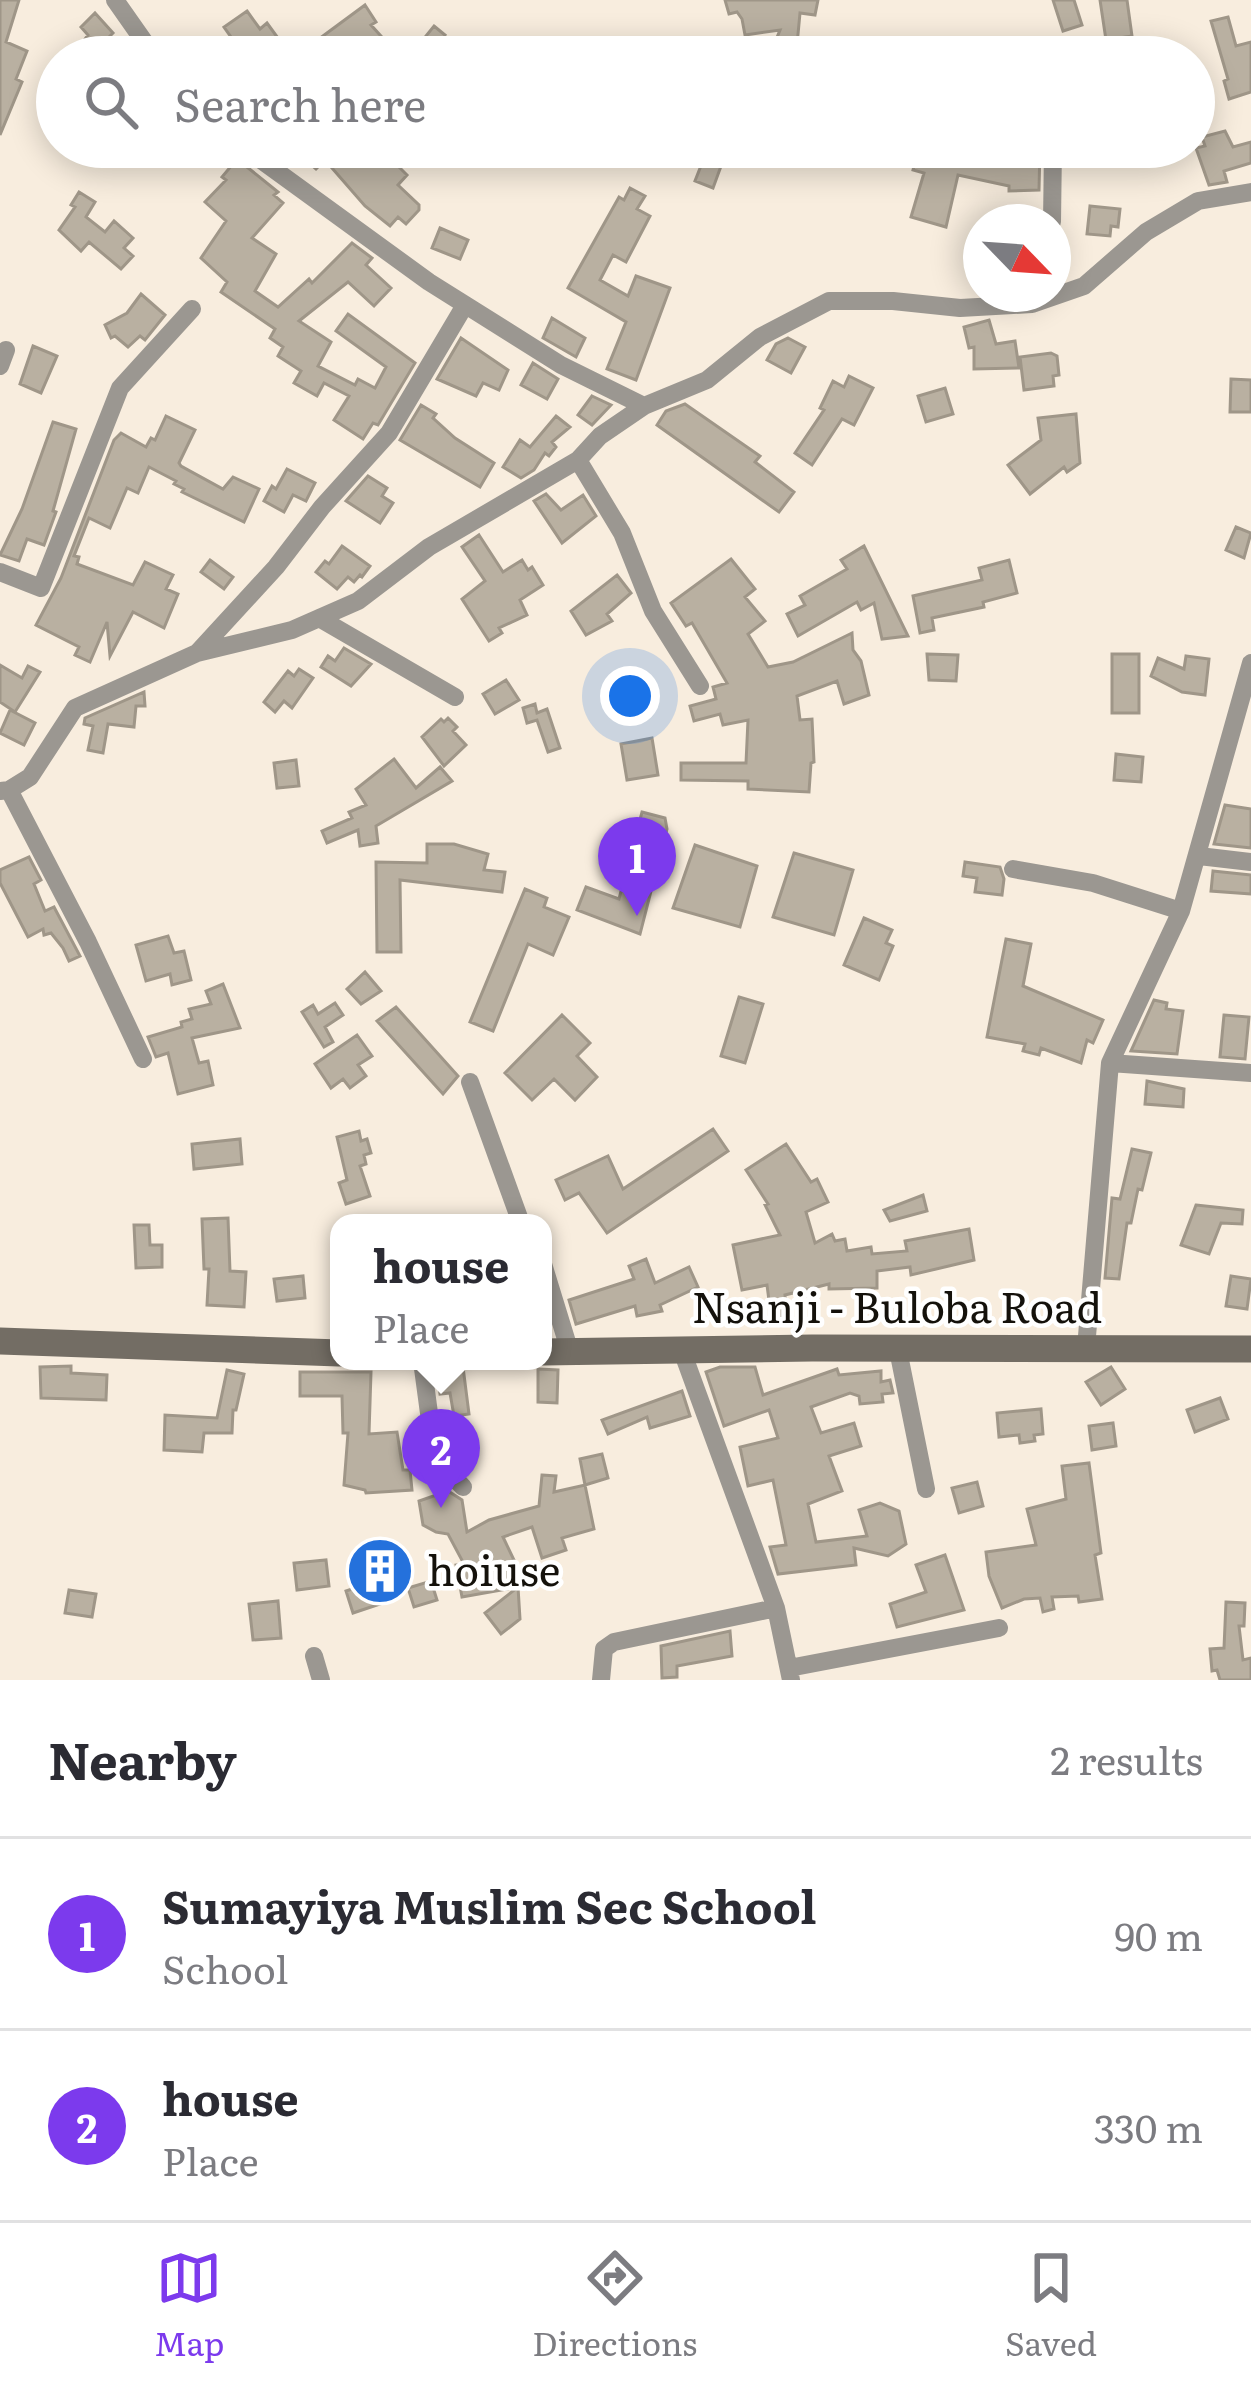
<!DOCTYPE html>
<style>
body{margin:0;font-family:Literata,serif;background:#f7f7f7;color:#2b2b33}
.compass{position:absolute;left:963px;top:204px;width:108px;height:108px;border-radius:50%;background:#fff;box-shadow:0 6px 30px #0003;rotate:115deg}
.you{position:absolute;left:630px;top:696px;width:42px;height:42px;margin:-30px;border:9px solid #fff;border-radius:50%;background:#1a73e8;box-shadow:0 0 0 18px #1a73e833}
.badge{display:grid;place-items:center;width:78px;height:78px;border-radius:50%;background:#7c3aed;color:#fff;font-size:39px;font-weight:700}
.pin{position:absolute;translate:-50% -99px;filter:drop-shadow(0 3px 6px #0008)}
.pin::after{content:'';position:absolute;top:63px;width:42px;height:36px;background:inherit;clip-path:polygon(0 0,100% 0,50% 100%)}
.popup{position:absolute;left:330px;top:1214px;width:222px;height:156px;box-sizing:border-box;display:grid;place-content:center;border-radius:24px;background:#fff;filter:drop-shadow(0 3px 9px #0005);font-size:39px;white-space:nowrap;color:#7c7c81}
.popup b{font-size:45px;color:#2b2b33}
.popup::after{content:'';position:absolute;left:50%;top:100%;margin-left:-24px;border:24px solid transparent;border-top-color:#fff}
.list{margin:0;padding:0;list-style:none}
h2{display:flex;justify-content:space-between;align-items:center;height:156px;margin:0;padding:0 48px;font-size:51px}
h2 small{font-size:39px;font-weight:400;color:#7c7c81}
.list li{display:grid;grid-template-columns:78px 1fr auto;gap:36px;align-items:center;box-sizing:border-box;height:192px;padding:0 48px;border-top:3px solid #e1e1e2}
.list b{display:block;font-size:45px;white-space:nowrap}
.list p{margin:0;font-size:39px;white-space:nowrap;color:#7c7c81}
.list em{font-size:39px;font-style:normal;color:#7c7c81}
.icon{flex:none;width:66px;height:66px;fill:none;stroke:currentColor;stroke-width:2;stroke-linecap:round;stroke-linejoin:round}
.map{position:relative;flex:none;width:1251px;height:1680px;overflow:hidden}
.search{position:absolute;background:#fff;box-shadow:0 6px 30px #0003;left:36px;right:36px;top:36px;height:132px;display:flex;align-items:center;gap:30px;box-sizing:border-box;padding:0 42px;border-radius:66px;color:#7c7c81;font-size:45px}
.sheet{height:540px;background:#fff}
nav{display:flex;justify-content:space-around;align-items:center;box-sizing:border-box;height:168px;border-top:3px solid #e1e1e2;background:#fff;font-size:33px;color:#7c7c81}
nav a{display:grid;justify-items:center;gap:6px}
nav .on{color:#7c3aed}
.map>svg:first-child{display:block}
.building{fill:#b9b0a1;stroke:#9f9688;stroke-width:3}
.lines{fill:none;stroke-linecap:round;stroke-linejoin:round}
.minor{stroke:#9b9791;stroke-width:18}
.secondary{stroke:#736d64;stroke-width:27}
.labels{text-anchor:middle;stroke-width:9;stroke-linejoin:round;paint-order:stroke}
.street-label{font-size:42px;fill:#14110b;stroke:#fff}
.poi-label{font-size:42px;fill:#14110b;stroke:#fff;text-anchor:start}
</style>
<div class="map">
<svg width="1251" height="1680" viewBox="0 0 1251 1680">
<rect width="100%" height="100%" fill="#f8edde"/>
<path class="building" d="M0 0H19L6 42 27 51 16 79 22 82 0 135Z
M725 0H818L815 15 800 13 797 45H790L785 57H769L780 30 745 35 742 19 737 12 729 14Z
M1053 0H1074L1082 25 1063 31Z
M1100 0H1127L1132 36 1106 40Z
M365 5 376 22 371 25 400 57H317L308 47Z
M247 11 260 29 267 23 283 45 266 57H245L224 27Z
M95 13 113 33 89 57H72L88 35 81 27Z
M1228 17 1236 46 1251 42V92L1229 99 1224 81 1228 79 1211 21Z
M434 26 445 35 427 57H409Z
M1225 131 1233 147 1251 142V163L1224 171 1227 182 1209 185 1196 148 1205 146 1202 137Z
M291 147H387L396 156 392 160 407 175 398 185 419 205V210L406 224 398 217 390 226 365 206 325 160 316 169Z
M678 147H728L713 188 695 181 704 158Z
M919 147 972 160 975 148 1014 159V147H1040L1039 190 1009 191V186L958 175 946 227 911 217 924 173 913 170Z
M237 159 278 192 274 195 283 203 252 238 276 254 255 291 278 307 309 279 312 283 352 243 372 258 366 265 391 288 374 306 348 282 299 321 331 342 318 366 355 385 358 379 375 388 386 367 336 331 348 314 415 363 378 425 373 423 363 439 334 420 349 396 324 383 317 396 294 383 301 371 278 356 283 347 270 338 275 329 221 292 227 282 201 258 226 221 205 202 226 180 222 177Z
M630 188 645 196 637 209 650 216 626 262 613 255 600 280 628 296 636 276 670 288 636 380 607 369 626 322 568 288 619 197 624 200Z
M79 192 95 202 86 217 105 232 114 221 133 238 124 248 133 256 121 269 89 242 81 251 59 230 75 207 71 205Z
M1090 206 1120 209 1118 227 1111 226 1110 236 1087 234Z
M440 228 468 240 460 259 432 248Z
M141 294 165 315 145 340 140 336 128 347 115 336 111 338 105 325 127 313Z
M552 318 585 338 576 357 543 338Z
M989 320 996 344 1015 341 1019 368 974 369V347L969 348 964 327Z
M461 338 508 370 499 390 483 383 476 396 437 379Z
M788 338 805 347 791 373 767 360 776 344Z
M33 346 57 356 41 393 20 384Z
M1051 353 1057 356 1059 375 1053 376 1054 386 1024 390 1020 357Z
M533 363 558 379 547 399 521 385Z
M849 376 873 388 854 425 842 419 812 465 795 453 824 410 820 408 833 381 844 387Z
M1231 379 1251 380V412H1230Z
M945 388 953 414 926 422 918 396Z
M592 396 611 405 592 425 578 415Z
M685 404 760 456 755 462 794 492 779 512 657 425 666 411Z
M421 405 436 414 433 418 455 438 494 463 480 487 400 440Z
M1076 414 1080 463 1067 472 1064 467 1030 494 1008 465 1041 440 1038 418Z
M166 416 195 430 179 463 181 466 223 489 233 477 259 489 244 522 182 492 184 489 174 484 176 481 149 467 138 493 127 488 110 528 89 518 74 556 79 557 77 564 133 585 145 562 173 575 166 589 178 594 164 628 133 612 110 656 107 622 90 662 75 655 79 647 36 625 61 578 114 440 121 433 146 447 151 438 155 440Z
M556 416 570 427 552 442 556 447 549 456 545 453 534 470 521 478 503 467 520 440 530 447Z
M53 422 76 429 53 511 56 512 44 545 27 539 19 561 0 555 22 509Z
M287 469 315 483 306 501 293 495 284 512 264 501 272 486 276 489Z
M368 476 387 488 382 496 393 503 380 523 346 501Z
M546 494 561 510 583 495 596 516 562 543 534 501Z
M1236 527 1251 533 1244 558 1226 550Z
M479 535 503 572 522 560 528 570 532 567 543 585 520 600 527 615 499 628 502 633 489 641 462 599 485 581 462 547Z
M342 546 370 566 362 577 360 575 354 582 348 577 337 589 316 572 325 561 329 564Z
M864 546 908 636 882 639 874 603 861 610 857 602 798 636 787 614 805 605 800 596 847 569 841 560Z
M731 559 755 589 745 597 765 621 748 634 768 667 793 662 852 633 853 650 861 661 869 695 844 704 837 681 797 696 800 720 812 719 814 762 811 763 809 792 748 789V781L681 780V763H746L748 720 723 725 720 714 694 721 690 706 716 699 713 687 727 683 692 623 686 626 671 603Z
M210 560 233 577 224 589 201 572Z
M1009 560 1017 593 983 602 984 607 932 618 934 630 920 633 913 596 982 580 979 568Z
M617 575 631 593 607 614 612 621 586 635 571 611Z
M344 648 371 664 351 686 321 667 328 656 335 661Z
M927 654 958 655 956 681 929 680Z
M1112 654H1139V713H1112Z
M1186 656 1209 659 1205 695 1182 692 1151 676 1158 658 1184 669Z
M0 665 22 678 28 666 40 672 15 712 0 702Z
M299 669 313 678 292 708 284 701 275 712 264 702 288 671 294 676Z
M506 680 519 700 495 714 483 694Z
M144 692 145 706H136L134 727 108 724 103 753 88 750 93 726 84 724 85 718Z
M535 704 537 713 547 709 560 748 548 752 537 720 527 723 523 708Z
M10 710 35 723 24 745 0 733Z
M448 718 457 727 453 731 466 745 444 766 422 737 441 719 444 722Z
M652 738 658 775 627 780 621 744Z
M1116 754 1143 757 1141 782 1114 780Z
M394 759 416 788 440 767 452 781 376 826 378 843 360 846 358 830 327 843 322 831 352 818 349 812 366 805 356 789Z
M296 760 299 786 277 788 274 763Z
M1225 805 1251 809V848L1214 844Z
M642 812 665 818 667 829 640 934 577 910 586 887 619 899Z
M427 844H454L488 854 484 870 505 872 502 892 400 880 401 952H377L376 862 427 863Z
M695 845 757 866 740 927 673 908Z
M794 853 853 870 834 935 773 917Z
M29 857 41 880 34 884 45 911 54 907 80 956 69 961 63 948 51 933 44 935 43 929 28 937 0 883V870Z
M965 862 1000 867 1004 879 1002 895 975 892 977 878 963 876Z
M1213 871 1251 875V894L1211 891Z
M525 889 547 898 544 907 569 917 553 955 528 944 493 1031 470 1022Z
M864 918 892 930 886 943 893 946 879 980 844 965Z
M168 936 174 953 184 951 191 980 172 985 170 974 146 981 136 945Z
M1006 939 1031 944 1023 986 1103 1020 1093 1043 1087 1040 1081 1063 1041 1048 1039 1055 1023 1051 1025 1044 987 1037Z
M365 972 381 991 361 1004 347 989Z
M223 984 240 1028 192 1038 199 1063 208 1061 213 1085 178 1094 168 1053 156 1057 148 1037 182 1027 181 1022 192 1019 189 1009 211 1004 206 991Z
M739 997 763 1004 745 1063 721 1056Z
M1154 1000 1167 1003 1166 1009 1183 1011 1177 1054 1131 1051Z
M335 1003 343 1015 325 1027 333 1042 324 1047 302 1012 313 1005 318 1014Z
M396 1007 458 1076 443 1094 377 1021Z
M562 1015 590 1043 577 1056 597 1077 575 1100 554 1079 532 1100 505 1073Z
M1224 1015 1249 1017 1245 1059 1220 1057Z
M357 1035 372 1056 358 1065 366 1076 350 1088 343 1079 331 1088 315 1064Z
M1147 1081 1184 1089 1183 1107 1145 1104Z
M713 1129 728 1151 607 1233 579 1193 565 1200 556 1180 608 1156 623 1189Z
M359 1131 361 1141 367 1139 371 1153 364 1155 366 1164 360 1166 370 1196 346 1204 339 1183 347 1180 337 1137Z
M240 1139 242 1164 194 1169 192 1144Z
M786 1144 811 1182 817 1179 828 1202 806 1212 815 1243 832 1234 835 1241 845 1239 847 1251 871 1247 872 1254 907 1251 905 1241 969 1229 974 1260 911 1275 910 1267 877 1271V1288L829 1289V1284L785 1295 788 1321 772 1324 767 1285 742 1290 733 1245 780 1235 765 1205 768 1204 746 1170Z
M1132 1149 1151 1153 1142 1190 1138 1189 1131 1223H1127L1119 1279 1105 1278 1112 1198 1120 1199Z
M923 1195 927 1211 890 1221 884 1210Z
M1196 1205 1243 1210 1242 1224 1221 1223 1209 1254 1181 1245Z
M228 1218 230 1271 246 1272 244 1307 207 1305 209 1269H204L202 1219Z
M134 1225H149L150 1245H162V1267L136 1268Z
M646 1259 655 1283 689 1267 698 1287 660 1305 662 1311 637 1316 635 1306 576 1324 569 1300 634 1279 629 1266Z
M303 1276 305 1298 277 1301 274 1279Z
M1231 1276 1251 1279 1247 1309 1226 1306Z
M71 1366V1373L107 1375 106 1400 41 1398 40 1367Z
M463 1367 469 1414 454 1416 450 1393 440 1394 437 1371Z
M720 1367H755L763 1395 837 1369 839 1375 881 1371V1382L890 1380 893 1393 882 1394 883 1402 860 1404 859 1396 850 1393 811 1407 821 1433 854 1423 861 1446 829 1456 842 1491 808 1504 816 1542 867 1536 859 1510 880 1503 899 1511 906 1544 888 1556 854 1548 856 1565 778 1574 770 1547 786 1545 773 1480 748 1486 740 1447 778 1438 769 1410 724 1426 706 1372Z
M1111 1367 1125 1389 1101 1405 1086 1382Z
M538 1369 558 1370 557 1403 538 1402Z
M227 1370 244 1374 236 1410H233L232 1433H204L202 1452 164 1450 165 1415 217 1418Z
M300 1372H371L369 1434 397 1432 403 1470H410L412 1490 366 1493 365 1490 344 1485 348 1433H343L342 1396H300Z
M682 1391 690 1416 650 1428 647 1417 608 1434 602 1420Z
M1220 1398 1228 1419 1195 1432 1187 1410Z
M1041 1409 1043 1434 1034 1435 1035 1441 1020 1443 1019 1435 999 1437 997 1413Z
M1113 1423 1116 1446 1092 1450 1089 1426Z
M602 1454 608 1478 585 1485 580 1459Z
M1089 1463 1101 1553 1095 1555 1102 1599 1079 1602 1078 1596 1052 1597 1054 1609 1043 1612 1040 1598 1024 1599 1002 1608 989 1576 986 1552 1036 1545 1027 1509 1066 1499 1062 1466Z
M542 1475 556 1476 554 1492 585 1485 594 1529 562 1538 566 1550 542 1558 532 1527 503 1537 523 1579H517L518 1587 462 1597 456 1565 464 1564 448 1534 436 1532 423 1525 419 1501 448 1491 462 1500 467 1532 489 1520 539 1506Z
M977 1482 983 1506 959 1513 952 1488Z
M945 1555 964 1610 897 1627 890 1604 926 1592 916 1565Z
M326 1560 329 1586 297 1590 294 1563Z
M376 1581 383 1603 353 1613 346 1591Z
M431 1581 437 1600 414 1607 408 1588Z
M518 1587 520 1619 501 1634 485 1613Z
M69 1590 96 1594 92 1617 65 1613Z
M278 1601 281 1638 253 1640 249 1604Z
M1226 1602 1245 1603 1244 1626H1239L1243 1660 1251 1658V1680H1220L1217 1670 1212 1671 1210 1649 1224 1648Z
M730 1631 732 1656 677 1666V1677L662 1678 661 1646Z"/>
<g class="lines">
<path class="minor" d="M115 0 155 57
M243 147 429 282 561 365 644 406
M1052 222 1053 147
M0 366 6 350
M578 460 622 533 653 611 700 686
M0 572 41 588 120 388 192 309
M319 618 455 697
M197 653 276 567 322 507 389 433 465 305
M9 790 88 942 143 1059
M0 791 9 790 30 777 75 708 197 653 292 630 358 601 429 547 578 460 600 436 644 406 707 380 760 337 829 301H893L960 308 1032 304 1084 286 1146 232 1198 201 1251 192
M1199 856 1251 862
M1013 869 1093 883 1181 911
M1110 1063 1251 1073
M470 1082 521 1223
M543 1264 570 1352
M1086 1348 1110 1063 1181 911 1251 663
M898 1350 926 1489
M682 1351 776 1608 791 1680
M422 1361 435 1458 463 1487
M314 1656 321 1680
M789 1668 999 1628
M601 1680 604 1649 614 1642 776 1608"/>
<path class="secondary" d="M0 1341 339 1353
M543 1352 812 1348 1251 1349"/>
</g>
<defs>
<g id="building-disc" transform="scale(3.45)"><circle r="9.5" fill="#2471dc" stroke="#fff"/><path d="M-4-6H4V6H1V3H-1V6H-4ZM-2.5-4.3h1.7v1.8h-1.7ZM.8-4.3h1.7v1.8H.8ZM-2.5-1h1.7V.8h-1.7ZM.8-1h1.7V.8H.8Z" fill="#fff"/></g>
</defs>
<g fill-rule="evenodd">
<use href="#building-disc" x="380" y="1571"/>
</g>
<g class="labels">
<g class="street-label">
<text x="897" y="1323">Nsanji - Buloba Road</text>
</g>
<g class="poi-label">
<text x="427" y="1586">hoiuse</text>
</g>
</g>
</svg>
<svg class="compass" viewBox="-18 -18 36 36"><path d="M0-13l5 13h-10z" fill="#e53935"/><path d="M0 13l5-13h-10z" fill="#7c7c81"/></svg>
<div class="you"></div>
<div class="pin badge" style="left:637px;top:916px">1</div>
<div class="pin badge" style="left:441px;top:1508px">2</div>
<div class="popup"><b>house</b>Place</div>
<div class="search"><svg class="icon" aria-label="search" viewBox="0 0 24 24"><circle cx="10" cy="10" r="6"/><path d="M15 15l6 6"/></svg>Search here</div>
</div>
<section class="sheet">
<h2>Nearby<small>2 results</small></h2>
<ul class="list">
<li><span class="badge">1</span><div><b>Sumayiya Muslim Sec School</b><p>School</p></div><em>90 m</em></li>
<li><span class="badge">2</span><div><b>house</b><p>Place</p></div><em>330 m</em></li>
</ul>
</section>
<nav>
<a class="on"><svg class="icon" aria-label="map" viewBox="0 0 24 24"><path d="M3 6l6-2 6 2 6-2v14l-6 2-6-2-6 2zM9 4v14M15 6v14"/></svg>Map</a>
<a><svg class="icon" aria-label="directions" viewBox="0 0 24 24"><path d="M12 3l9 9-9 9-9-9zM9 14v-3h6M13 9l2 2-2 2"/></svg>Directions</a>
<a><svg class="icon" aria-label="saved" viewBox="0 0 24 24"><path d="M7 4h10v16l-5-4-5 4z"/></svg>Saved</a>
</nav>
